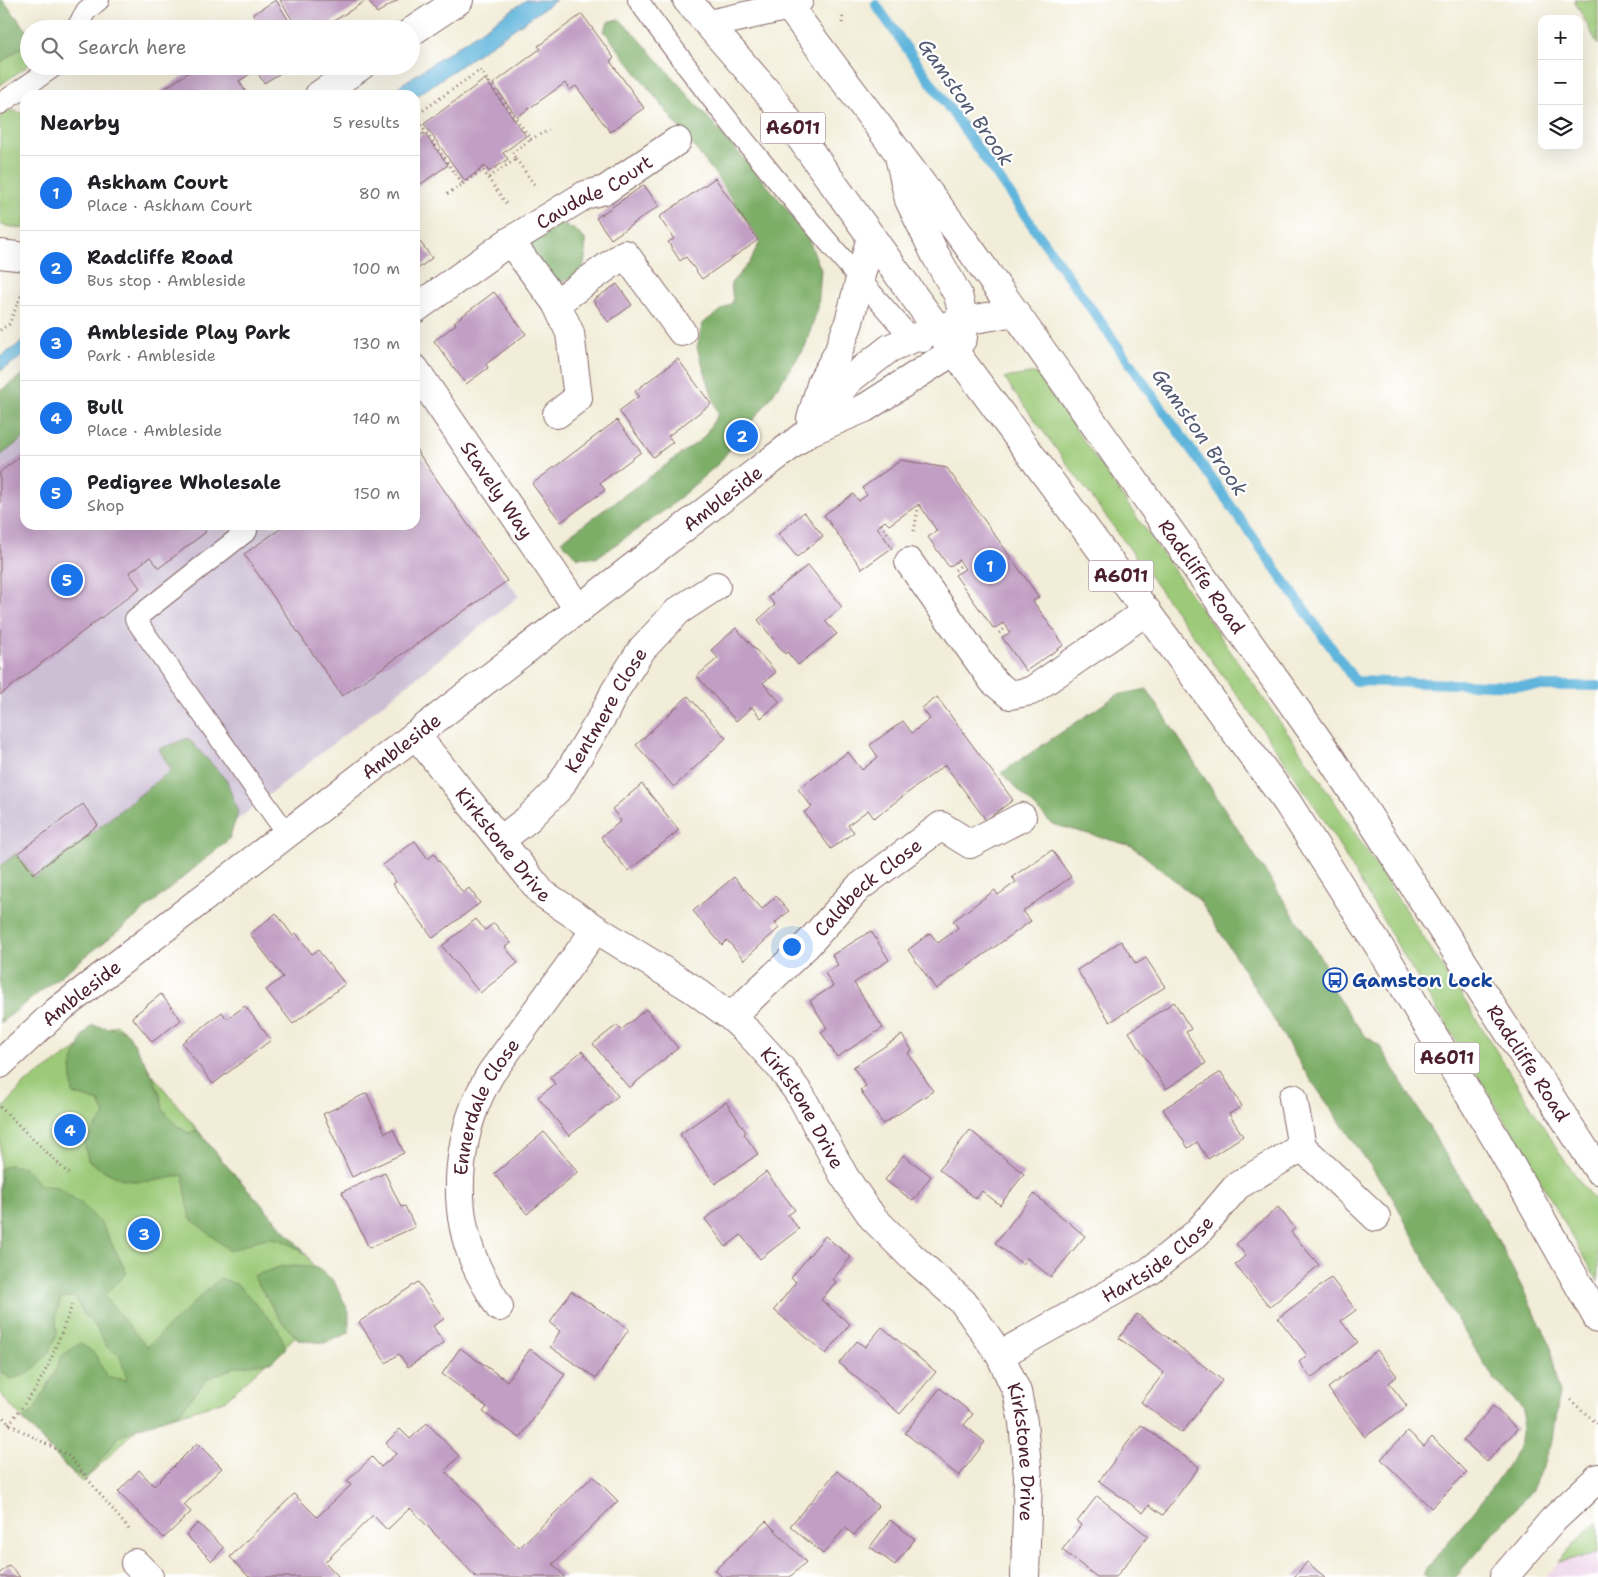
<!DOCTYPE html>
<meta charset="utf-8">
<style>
body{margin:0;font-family:"Shantell Sans",sans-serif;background:#f2f2f2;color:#202124}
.controls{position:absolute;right:15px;top:15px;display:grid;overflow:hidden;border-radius:10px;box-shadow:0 5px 20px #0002}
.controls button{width:45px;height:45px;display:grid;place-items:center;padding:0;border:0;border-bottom:1px solid #e0e0e0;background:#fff;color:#202124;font:25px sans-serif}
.you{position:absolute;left:791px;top:946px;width:18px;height:18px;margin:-12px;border:4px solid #fff;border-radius:50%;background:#1a73e8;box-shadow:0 0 0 8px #1a73e833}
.badge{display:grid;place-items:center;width:32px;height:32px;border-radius:50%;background:#1a73e8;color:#fff;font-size:16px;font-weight:700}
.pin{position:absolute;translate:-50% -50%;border:2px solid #fff;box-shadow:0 1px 5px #0006}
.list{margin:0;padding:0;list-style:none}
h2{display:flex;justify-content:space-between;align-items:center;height:65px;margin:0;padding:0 20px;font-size:21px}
h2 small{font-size:16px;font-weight:400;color:#757577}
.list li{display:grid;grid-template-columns:32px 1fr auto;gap:15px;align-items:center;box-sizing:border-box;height:75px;padding:0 20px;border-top:1px solid #e0e0e0}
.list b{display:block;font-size:19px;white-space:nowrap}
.list p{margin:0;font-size:16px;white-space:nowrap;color:#757577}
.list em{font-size:16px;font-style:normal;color:#757577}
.icon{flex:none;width:28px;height:28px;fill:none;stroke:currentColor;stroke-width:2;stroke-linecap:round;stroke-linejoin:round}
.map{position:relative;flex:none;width:1598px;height:1577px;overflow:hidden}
.search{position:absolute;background:#fff;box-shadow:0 5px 20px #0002;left:20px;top:20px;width:400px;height:55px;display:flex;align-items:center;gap:12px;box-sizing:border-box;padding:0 18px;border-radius:28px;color:#757577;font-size:19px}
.panel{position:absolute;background:#fff;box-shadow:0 5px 20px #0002;left:20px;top:90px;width:400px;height:440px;border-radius:15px}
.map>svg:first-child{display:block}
.built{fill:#edd1e9}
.industrial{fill:#ccbfd4}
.green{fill:#9cca78;stroke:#737452}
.forest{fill:#7dae68;stroke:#64664a}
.water{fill:#60b5dc;stroke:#556a84}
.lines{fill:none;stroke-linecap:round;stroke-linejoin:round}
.stream{stroke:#60b5dc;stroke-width:10}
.building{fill:#c19ec4}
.service-casing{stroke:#856768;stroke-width:22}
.minor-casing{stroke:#856768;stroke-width:30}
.tertiary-casing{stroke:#856768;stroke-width:30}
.trunk-casing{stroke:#856768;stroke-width:30}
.path{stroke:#856768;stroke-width:3;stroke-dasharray:1 4;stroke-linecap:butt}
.service{stroke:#fff;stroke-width:20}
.minor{stroke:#fff;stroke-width:28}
.tertiary{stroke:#fff;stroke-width:28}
.trunk{stroke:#fff;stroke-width:28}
.labels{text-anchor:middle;stroke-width:4.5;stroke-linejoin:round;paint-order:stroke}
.shield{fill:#fff;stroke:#80626b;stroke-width:1}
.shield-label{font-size:18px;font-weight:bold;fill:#4a1f2b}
.street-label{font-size:19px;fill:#4a1f2b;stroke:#fff}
.transit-label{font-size:19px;font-weight:bold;fill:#164399;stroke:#fff;text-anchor:start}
.water-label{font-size:20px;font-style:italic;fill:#535b72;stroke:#fff}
</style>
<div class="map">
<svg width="1598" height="1577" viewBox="0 0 1598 1577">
<rect width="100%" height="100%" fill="#fff"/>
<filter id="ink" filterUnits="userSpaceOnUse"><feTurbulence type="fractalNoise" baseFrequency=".02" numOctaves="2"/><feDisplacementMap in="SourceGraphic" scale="10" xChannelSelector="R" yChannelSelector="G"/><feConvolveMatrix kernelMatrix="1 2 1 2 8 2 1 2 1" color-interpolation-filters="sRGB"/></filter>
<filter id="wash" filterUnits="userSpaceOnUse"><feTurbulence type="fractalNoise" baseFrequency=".0096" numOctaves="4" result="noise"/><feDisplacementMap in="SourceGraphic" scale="20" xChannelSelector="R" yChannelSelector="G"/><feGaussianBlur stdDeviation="1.12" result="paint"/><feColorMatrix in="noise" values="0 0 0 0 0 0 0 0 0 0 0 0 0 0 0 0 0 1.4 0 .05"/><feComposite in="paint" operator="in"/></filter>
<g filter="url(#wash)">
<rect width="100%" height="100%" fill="#f2edd8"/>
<path class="built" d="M1598 1553V1577H1546L1559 1562Z"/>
<path class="industrial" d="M25 380V525H415V448L507 581 519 596 241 817 29 989 0 1014V397Z"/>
<path class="green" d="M1574 0H1598V45Z
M26 44 29 48V65L0 85V63Z
M10 110 25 114V229L0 225V117Z
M1036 373 1319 778 1465 1001 1563 1158 1598 1206V1281L1511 1130 1402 953 1323 818 1263 730 1004 378Z
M116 1025 127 1032 151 1073 227 1166 306 1254 335 1301 224 1401 138 1427 83 1482 71 1472 0 1394V1112L23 1085 105 1029Z
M1598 1522V1553L1559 1562 1587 1530Z"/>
<path class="forest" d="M0 0H3L29 33V42L0 63Z
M619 19 634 33 779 199 808 238 821 270 818 308 805 347 769 400 718 464 668 508 596 558 576 557 561 541 703 438 718 414 697 347 703 323 733 302 731 283 750 262 760 241 715 174 604 31 608 22Z
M556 221 574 229 585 239C587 274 583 275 550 286L526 245Z
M25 373V437L0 456V391Z
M1147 689 1323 961 1333 991 1364 1035 1379 1045 1498 1240 1551 1345 1559 1394 1553 1441 1532 1490 1456 1577H1426L1422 1574 1485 1497 1519 1448 1524 1410 1494 1379 1450 1309 1394 1200 1304 1070 1242 967 1200 901 1132 846 1052 824 1001 773 1117 695Z
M188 738 227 781 238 813 229 839 130 922 0 1023V866L17 853 35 878 171 770 159 749Z
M92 1025C100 1027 122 1029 127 1032L151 1073 160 1094 163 1109 177 1126 189 1133 197 1130 227 1166 306 1254C271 1230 266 1237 230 1251L190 1218 183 1175C142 1185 123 1186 88 1160L84 1142 105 1115 99 1102 73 1094 71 1067 83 1036Z
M8 1165 24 1167 40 1185 58 1187 82 1204 101 1223 127 1273 104 1296 147 1347 220 1278 238 1285 255 1303 277 1327 286 1348 272 1362 235 1367 207 1379 180 1412 156 1422 136 1428 118 1437 87 1478 71 1472 23 1419 34 1411 54 1374 62 1356 81 1343 95 1354 107 1377 127 1380 120 1356 107 1347 95 1326 84 1315 75 1297 61 1298 56 1315 57 1334 49 1352 36 1367 27 1374 11 1379 0 1371V1169Z
M296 1266 317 1268 334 1281 349 1312V1333L324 1343 299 1340 281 1321 253 1276 279 1267Z"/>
<path class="water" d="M526 0H556L415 97V95H386Z
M25 340V355L0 371V357Z"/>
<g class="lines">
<path class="stream" d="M876 5 1355 681 1524 686H1598"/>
</g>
<g id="blocks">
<path class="building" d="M276 0 294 29H252L259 24 253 14Z
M280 0H367L321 29H298Z
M368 0H398L377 13Z
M582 14 614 58 610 61 644 108 610 132 576 86 570 90 565 83 517 117 493 84 540 49 538 46Z
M198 66H249L253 72 239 81 246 92 242 95H155Z
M253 66H292L264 83Z
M485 79 526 136 503 153 508 159 489 172 485 166 465 181 424 124Z
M424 133 448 165 415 188V139Z
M715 178 758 240 702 279 686 257 680 261 668 242 674 239 659 217Z
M644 185 659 206 611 239 596 218Z
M415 235 432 258 415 271Z
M617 284 632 305 608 322 593 300Z
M494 292 526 334 486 364 488 368 466 384 434 341 456 324 454 322Z
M678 359 711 404 668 436 673 442 653 457 619 411 639 396 635 391Z
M617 420 641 452 600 483 605 490 561 522 532 484Z
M415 448 507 581 342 696 244 554 286 525H415Z
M25 453V525H200L206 532 159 568 150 557 129 573 140 588 0 695V472Z
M901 460 947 468 1039 597 1033 601 1064 645 1026 671 1002 637 1010 633 1007 627 1003 623 994 629 955 575 965 569 959 560 949 567 928 537 937 531 919 504 889 525 885 521 877 527 892 548 862 569 824 515 853 494 859 501 867 495 862 488Z
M804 512 823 536 797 557 778 534Z
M808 565 842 607 825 621 837 634 798 665 787 652 785 654 758 620 775 605 768 597Z
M736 628 776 672 763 683 780 702 761 718 752 707 736 721 697 676 718 658 711 650Z
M688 696 726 738 674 787 636 745Z
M937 697 1013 800 986 820 945 765 874 818 868 810 848 825 854 832 831 849 804 812 812 807 798 789 848 752 862 770 878 757 870 745 903 721 912 733 930 719 922 708Z
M642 784 679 830 628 871 601 837 621 821 612 809Z
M83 804 98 825 33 874 18 853Z
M415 841 428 859 434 854 463 893 469 888 480 903 433 938 393 884 396 882 383 865Z
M1052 850 1071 877 1023 911 1031 921 936 989 908 950 930 933 938 943 958 928 953 921 995 890 998 895 1016 882 1012 877Z
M734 877 762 909 776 896 789 911 775 923 779 928 744 960 727 940 722 945 693 911Z
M276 913 293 936 296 933 312 954 318 950 345 984 293 1024 266 990 283 977 250 934Z
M476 919 485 930 494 923 511 943 505 947 518 963 480 993 442 946Z
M871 931 889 960 854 983 883 1028 837 1057 821 1032 827 1028 810 1001 833 986 825 973 838 965 832 955Z
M1121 941 1136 964 1146 958 1165 987 1110 1022 1077 970Z
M161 994 181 1020 152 1042 132 1017Z
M1174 1002 1191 1029 1186 1032 1206 1063 1166 1089 1129 1032Z
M245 1006 271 1040 213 1084 182 1043 222 1012 227 1019Z
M646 1009 678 1048 629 1088 593 1044 617 1025 621 1030Z
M902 1035 912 1050 908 1053 933 1091 883 1124 860 1090 866 1086 853 1067Z
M582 1051 618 1096 569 1136 538 1097 555 1084 550 1077Z
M1221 1072 1242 1106 1229 1114 1243 1136 1208 1159 1197 1142 1188 1148 1163 1109Z
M367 1093 385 1133 393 1129 404 1153 352 1177 323 1114Z
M726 1102 746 1132 744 1134 758 1154 715 1184 680 1134Z
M970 1130 1024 1174 1000 1205 982 1191 976 1199 939 1169Z
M544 1132 578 1172 527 1214 494 1174Z
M903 1155 931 1176 913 1201 885 1180Z
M766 1172 795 1210 788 1215 799 1229 760 1259 741 1235 726 1247 705 1219Z
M385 1173 401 1207 405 1206 415 1227 369 1248 342 1192Z
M1034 1194 1085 1236 1051 1277 1027 1258 1022 1264 995 1243Z
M1278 1207 1295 1228 1291 1232 1319 1265 1270 1307 1235 1265 1246 1255 1236 1244Z
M825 1236 851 1257 833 1279 836 1282 821 1300 850 1324 826 1354 774 1310 796 1282 791 1278Z
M1331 1278 1356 1310 1341 1321 1358 1342 1311 1378 1299 1362 1307 1355 1278 1318Z
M418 1282 444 1319 433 1326 444 1343 408 1367 399 1354 386 1363 359 1322Z
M571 1291 629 1329 596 1378 550 1347 560 1331 550 1323Z
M1137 1314 1222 1380 1182 1433 1141 1402 1164 1373 1119 1338Z
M882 1327 936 1372 900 1414 839 1363 857 1341 865 1347Z
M460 1348 507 1381 530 1349 565 1374 520 1438 483 1412 487 1407 442 1374Z
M1377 1350 1397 1376 1389 1383 1407 1406 1365 1437 1328 1388Z
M940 1388 973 1414 964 1425 985 1442 959 1476 905 1433Z
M1493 1406 1517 1429 1487 1462 1463 1440Z
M427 1423 459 1456 445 1471 519 1548 593 1476 618 1501 553 1564 565 1577H476L410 1508 387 1530 373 1515 325 1562 339 1577H249L230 1557 294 1494 317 1517 351 1485 347 1481 372 1457 381 1467 396 1454 386 1443 400 1429 410 1439Z
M1141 1425 1199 1467 1163 1515 1149 1505 1143 1513 1099 1481Z
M1408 1431 1424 1446 1432 1437 1467 1472 1431 1508 1381 1459Z
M197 1443 222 1468 184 1505 191 1512 164 1538 118 1492 139 1470 154 1486Z
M837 1471 878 1506 854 1535 845 1528 823 1554 790 1526Z
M1097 1496 1148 1536 1116 1577H1097L1062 1550 1081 1525 1077 1522Z
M890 1520 915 1539 895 1565 870 1547Z
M766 1521 806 1562 790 1577H722L715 1570Z
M198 1523 224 1548 212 1561 186 1535Z
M1307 1562 1325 1577H1294Z
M9 1565 20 1577H0V1573Z"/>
</g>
</g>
<g filter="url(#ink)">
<use href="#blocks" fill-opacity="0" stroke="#856768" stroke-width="1"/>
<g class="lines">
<g class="service-casing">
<path id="service" d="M638 0C722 118 816 230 912 339L923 342
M76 29 86 11 99 0
M0 104 55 66
M242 525 247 531 135 619 287 834"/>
</g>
<g class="minor-casing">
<g id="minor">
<path d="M710 24 789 6 799 0"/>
<path d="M411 32 459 0"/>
<path d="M319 95 361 66"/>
<path d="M0 254 25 257"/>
<path d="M556 303 625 254 682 332"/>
<path d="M415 309 510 241"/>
<path id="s1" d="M415 369 579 610"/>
<path id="s2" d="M557 414 578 398 570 333 556 303 510 241 585 195 605 190 677 141"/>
<path d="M909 562 993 681 1010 695 1031 691 1147 611"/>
<path id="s3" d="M416 735 542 893 596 929 693 989 731 1017 749 1033 780 1067 801 1096 844 1176 873 1218 911 1256 963 1302 1000 1355 1017 1392 1023 1422 1028 1478 1025 1577"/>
<path id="s4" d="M501 840 528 819 559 788 605 712 615 691 642 649 678 611 716 586"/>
<path id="s5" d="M731 1017 808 944 858 888 941 826 970 844 1022 817"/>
<path d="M1293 1098 1302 1147 1376 1217"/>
<path id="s6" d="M499 1307C491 1293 481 1278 475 1263 449 1203 458 1128 491 1073L596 929"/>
<path id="s7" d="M1000 1355 1150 1271 1197 1233 1237 1186 1302 1147"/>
<path d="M135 1563 149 1577"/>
<path d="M1504 1577 1553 1520 1598 1478"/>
</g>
</g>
<g class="tertiary-casing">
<g id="tertiary">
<path d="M811 419 822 381 838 353 849 322 871 236"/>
<path d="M811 431 865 408 954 351 963 338 964 321 958 295 936 256 909 200 898 152"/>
<path id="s8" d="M0 1064 57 1011 807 433 849 380 890 348 938 328 964 321 1015 312"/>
</g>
</g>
<g class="trunk-casing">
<g id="trunk">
<path d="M687 0 769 94 918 302 1287 802 1389 962 1496 1139 1598 1319"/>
<path id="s9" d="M784 0 963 239 1330 757 1598 1170"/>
</g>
</g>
<path class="path" d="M842 23 843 14
M415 116 480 70 531 139 549 130
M415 117 463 184 445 195
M516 159 536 187
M488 178 508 206
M463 184 483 170 488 178 516 159 512 153 531 139
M0 330 9 324 24 288
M881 524 891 537
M914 531 919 504
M955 570 961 565
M999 633 1007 627
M0 1107 70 1175
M1570 1400 1598 1424
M0 1414 9 1424 69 1456 131 1532
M9 1424 35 1390 49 1364 73 1303"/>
<use href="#service" class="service"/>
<use href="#minor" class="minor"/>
<use href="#tertiary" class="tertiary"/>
<use href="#trunk" class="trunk"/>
</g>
</g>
<defs>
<g id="bus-ring" transform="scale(1.25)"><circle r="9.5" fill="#fff" stroke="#1a4fb4" stroke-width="1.5"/><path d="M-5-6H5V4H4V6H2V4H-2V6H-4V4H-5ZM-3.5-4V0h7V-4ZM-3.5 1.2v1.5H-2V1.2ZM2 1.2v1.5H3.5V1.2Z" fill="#1a4fb4"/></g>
</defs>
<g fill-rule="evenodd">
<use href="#bus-ring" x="1335" y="980"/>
</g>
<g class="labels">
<g class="shield">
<rect x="760.5" y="112.5" width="65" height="31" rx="4"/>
<rect x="1088.5" y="560.5" width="65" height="31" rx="4"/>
<rect x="1414.5" y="1042.5" width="65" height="31" rx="4"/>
</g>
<g class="shield-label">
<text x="793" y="134">A6011</text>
<text x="1121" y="582">A6011</text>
<text x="1447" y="1064">A6011</text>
</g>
<g class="street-label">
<text dy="7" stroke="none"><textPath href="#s2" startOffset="300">Caudale Court</textPath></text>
<text dy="7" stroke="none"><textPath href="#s1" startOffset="146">Stavely Way</textPath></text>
<text dy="7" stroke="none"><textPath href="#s8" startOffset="918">Ambleside</textPath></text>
<text dy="7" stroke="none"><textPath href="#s9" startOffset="712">Radcliffe Road</textPath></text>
<text dy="7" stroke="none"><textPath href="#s4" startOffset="169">Kentmere Close</textPath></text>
<text dy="7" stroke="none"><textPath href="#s8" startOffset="512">Ambleside</textPath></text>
<text dy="7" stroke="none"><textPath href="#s3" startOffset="140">Kirkstone Drive</textPath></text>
<text dy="7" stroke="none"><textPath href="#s5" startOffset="189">Caldbeck Close</textPath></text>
<text dy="7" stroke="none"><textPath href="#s8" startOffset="108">Ambleside</textPath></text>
<text dy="7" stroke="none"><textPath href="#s9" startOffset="1298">Radcliffe Road</textPath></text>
<text dy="7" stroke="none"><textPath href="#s6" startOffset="214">Ennerdale Close</textPath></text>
<text dy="7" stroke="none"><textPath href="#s3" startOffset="545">Kirkstone Drive</textPath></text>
<text dy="7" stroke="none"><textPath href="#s7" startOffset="185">Hartside Close</textPath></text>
<text dy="7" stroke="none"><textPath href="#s3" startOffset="965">Kirkstone Drive</textPath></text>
</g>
<g class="transit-label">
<text x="1352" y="987">Gamston Lock</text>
</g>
<g class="water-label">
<text transform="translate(966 102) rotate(55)" y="7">Gamston Brook</text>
<text transform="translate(1200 432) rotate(55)" y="7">Gamston Brook</text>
</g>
</g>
</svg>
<div class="controls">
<button>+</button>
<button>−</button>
<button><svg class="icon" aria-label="layers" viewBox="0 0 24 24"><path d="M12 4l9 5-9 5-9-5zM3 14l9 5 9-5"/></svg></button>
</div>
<div class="you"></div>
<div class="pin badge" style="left:990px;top:566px">1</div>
<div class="pin badge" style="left:742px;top:436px">2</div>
<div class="pin badge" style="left:144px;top:1234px">3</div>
<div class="pin badge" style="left:70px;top:1130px">4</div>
<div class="pin badge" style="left:67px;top:580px">5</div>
<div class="search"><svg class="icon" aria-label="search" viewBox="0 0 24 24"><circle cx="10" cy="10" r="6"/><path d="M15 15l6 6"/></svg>Search here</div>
<section class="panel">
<h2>Nearby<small>5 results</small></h2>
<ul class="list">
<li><span class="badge">1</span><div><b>Askham Court</b><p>Place · Askham Court</p></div><em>80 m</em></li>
<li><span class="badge">2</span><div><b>Radcliffe Road</b><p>Bus stop · Ambleside</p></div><em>100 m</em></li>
<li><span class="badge">3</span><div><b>Ambleside Play Park</b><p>Park · Ambleside</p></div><em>130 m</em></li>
<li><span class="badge">4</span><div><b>Bull</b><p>Place · Ambleside</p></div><em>140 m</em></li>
<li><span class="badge">5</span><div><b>Pedigree Wholesale</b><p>Shop</p></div><em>150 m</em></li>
</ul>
</section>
</div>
